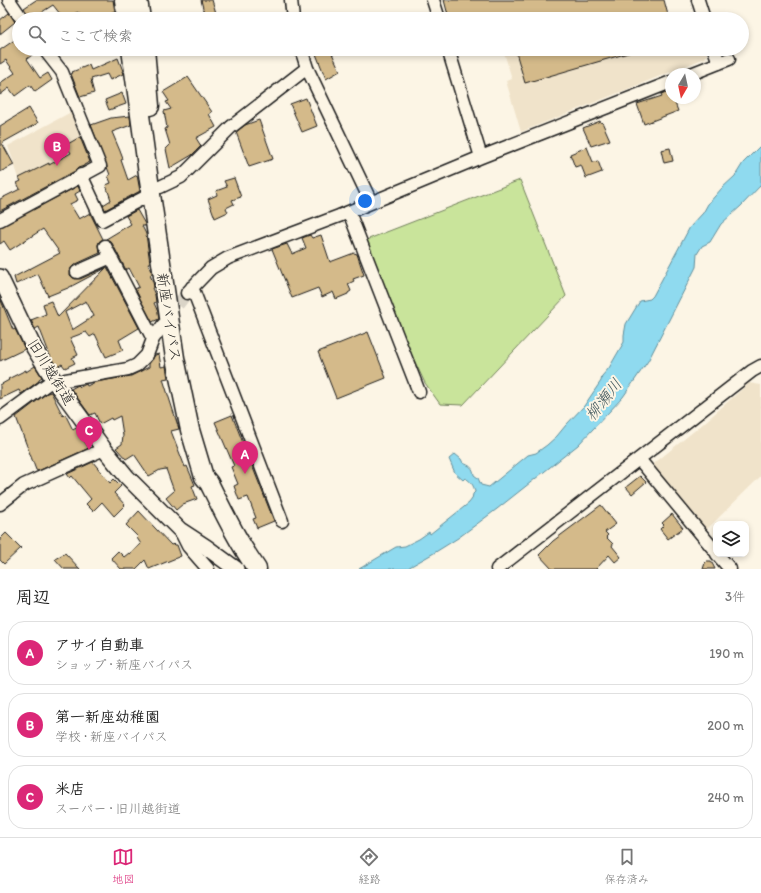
<!DOCTYPE html>
<html lang="ja">
<meta charset="utf-8">
<style>
body{margin:0;font-family:Itim,"Klee One",sans-serif;background:#f2f2f2;color:#222}
.controls{position:absolute;right:12px;bottom:12px;display:grid;overflow:hidden;border-radius:8px;box-shadow:0 2px 6px #0003}
.controls button{width:36px;height:36px;display:grid;place-items:center;padding:0;border:0;border-bottom:1px solid #e0e0e0;background:#fff;color:#222;font:20px sans-serif}
.compass{position:absolute;left:665px;top:68px;width:36px;height:36px;border-radius:50%;background:#fff;box-shadow:0 2px 6px #0003;rotate:189deg}
.you{position:absolute;left:365px;top:201px;width:14px;height:14px;margin:-10px;border:3px solid #fff;border-radius:50%;background:#1a73e8;box-shadow:0 0 0 6px #1a73e833}
.badge{display:grid;place-items:center;width:26px;height:26px;border-radius:50%;background:#db2777;color:#fff;font-size:13px;font-weight:700}
.pin{position:absolute;translate:-50% -33px;filter:drop-shadow(0 1px 2px #0008)}
.pin::after{content:'';position:absolute;top:21px;width:14px;height:12px;background:inherit;clip-path:polygon(0 0,100% 0,50% 100%)}
.list{margin:0;padding:0;list-style:none}
h2{display:flex;justify-content:space-between;align-items:center;height:52px;margin:0;padding:0 16px;font-size:17px}
h2 small{font-size:13px;font-weight:400;color:#767676}
.list li{display:grid;grid-template-columns:26px 1fr auto;gap:12px;align-items:center;box-sizing:border-box;height:64px;margin:0 8px 8px;padding:0 8px;border:1px solid #e0e0e0;border-radius:16px}
.list b{display:block;font-size:15px;white-space:nowrap}
.list p{margin:0;font-size:13px;white-space:nowrap;color:#767676}
.list em{font-size:13px;font-style:normal;color:#767676}
.icon{flex:none;width:22px;height:22px;fill:none;stroke:currentColor;stroke-width:2;stroke-linecap:round;stroke-linejoin:round}
.map{position:relative;flex:none;width:761px;height:569px;overflow:hidden}
.search{position:absolute;background:#fff;box-shadow:0 2px 6px #0003;left:12px;right:12px;top:12px;height:44px;display:flex;align-items:center;gap:10px;box-sizing:border-box;padding:0 14px;border-radius:22px;color:#767676;font-size:15px}
.sheet{height:268px;background:#fff}
nav{display:flex;justify-content:space-around;align-items:center;box-sizing:border-box;height:56px;border-top:1px solid #e0e0e0;background:#fff;font-size:11px;color:#767676}
nav a{display:grid;justify-items:center;gap:2px}
nav .on{color:#db2777}
.map>svg:first-child{display:block}
.built{fill:#f0e3ca}
.green{fill:#c9e49b;stroke:#72805c}
.water{fill:#8fdaef;stroke:#618e9b}
.building{fill:#d4ba8a;stroke:#1c1c1c;fill-rule:evenodd}
.lines{fill:none;stroke-linecap:round;stroke-linejoin:round}
.minor-tunnel{stroke:#dad4c7;stroke-width:12;stroke-dasharray:12 6;stroke-linecap:butt}
.minor-casing{stroke:#1c1c1c;stroke-width:15}
.major-casing{stroke:#1c1c1c;stroke-width:18}
.highway-casing{stroke:#1c1c1c;stroke-width:21}
.minor{stroke:#fcf5e5;stroke-width:12}
.major{stroke:#fcf5e5;stroke-width:15}
.highway{stroke:#fcf5e5;stroke-width:18}
.labels{text-anchor:middle;stroke-width:4;stroke-linejoin:round;paint-order:stroke}
.street-label{font-size:15px;fill:#1c1c1c;stroke:#fcf5e5}
.water-label{font-size:16px;font-style:italic;fill:#3e555b;stroke:#fcf5e5}
</style>
<div class="map">
<svg width="761" height="569" viewBox="0 0 761 569">
<rect width="100%" height="100%" fill="#fcf5e5"/>
<filter id="ink" filterUnits="userSpaceOnUse"><feTurbulence type="fractalNoise" baseFrequency=".025" numOctaves="2"/><feDisplacementMap in="SourceGraphic" scale="8" xChannelSelector="R" yChannelSelector="G"/><feConvolveMatrix kernelMatrix="1 2 1 2 8 2 1 2 1" color-interpolation-filters="sRGB"/></filter>
<g filter="url(#ink)">
<path class="built" d="M503 49H706L707 54 705 58 521 132 506 81 512 79Z
M73 111 95 165 31 200 19 178 8 146Z
M749 383 761 385V476L705 531 651 466 704 423Z"/>
<path class="green" d="M520 180 566 296 463 405 440 404 425 383 407 345 366 240Z"/>
<path class="water" d="M759 147H761V185L741 206 721 224 710 242 702 246 697 254 696 267 648 361 623 397 578 445 497 509 458 538 434 553 406 569H359L396 547 405 546 419 539 429 532 430 534 469 503 472 499 473 494 475 492C474 486 471 481 465 478L463 480 455 473 449 459 455 454 461 459 463 463C470 466 473 467 474 475L478 478 481 485 489 487 528 455 536 453 547 445 557 436 566 425 584 406 601 381 602 376 609 368 624 342V335L626 324 640 301 650 299 653 296 690 227 703 213 708 204 722 188 735 176 743 163Z"/>
<path class="building" d="M36 0H113L115 12 97 19H83L78 12 68 19H64L53 5 34 17 32 15 29 17 24 8Z
M201 0H212L216 13 205 16Z
M444 0H664L669 19H449Z
M9 13 15 22 0 34V20Z
M19 37V49H37V51L27 59 40 78 48 73 52 80 35 92 30 85 15 96 9 88 0 95V83L15 73 6 60 0 64V50Z
M314 49H330L340 71 326 79Z
M515 49H635V51L525 83Z
M118 58 123 71H122L123 74 110 80 107 74 91 79 92 81 91 82 94 93 80 97 71 74 73 73 72 72 89 65 91 70Z
M188 77 212 112 209 114 216 127 196 138 201 146 192 155 170 168 166 149 170 145 165 129 167 128 164 111 171 109 166 102 169 101 163 92Z
M671 90V98H673L678 111 644 124 637 104 662 96 661 94Z
M122 93 126 104 109 110 105 100Z
M306 98 317 126 302 132 290 104Z
M29 108 38 123 2 143 14 165 0 172V126Z
M130 116 131 125 112 132 120 151 123 159 121 160 128 180 137 175 140 191 105 210 103 205 111 200 106 185 111 183 108 176 110 175 91 125 111 118Z
M259 120 273 159 249 167 236 132 245 125Z
M600 121 601 123 602 122 610 140 591 146 583 128Z
M80 137 90 162 84 165V166L78 168 75 171 0 211V199L20 189 17 183 21 181 19 178 49 163V165L71 153 66 145Z
M587 147 593 162 598 161 602 172 586 178 581 165 575 167 570 154Z
M670 148 673 161 664 163 661 150Z
M234 178 241 197 232 200 234 204 226 208 228 212 215 218 208 199 217 195 216 191 227 187 224 181Z
M78 186 80 191 75 194 78 200 70 204 79 219 90 213 103 239 99 242 98 245 100 253 74 265 71 268 70 275 73 278 80 279 107 267 139 328 119 340 123 350 106 357 95 334 90 337 86 332 70 338 78 355 72 358 75 363 65 368 62 364 57 367 51 358 39 327 35 329 31 320 46 314 43 304 51 301 58 317 106 268 68 288 48 296 38 274 16 284 14 277 60 253 43 229 10 250 4 241 0 244V227ZM86 301 94 316 72 330 65 312Z
M137 210 145 224V226H142L146 234 150 263H148L152 271V274L150 275 153 282 154 287 152 288 155 295 156 302 154 303 158 312 159 319 152 322 135 289 139 287 129 268 126 270 112 243 106 239 131 224 126 216Z
M310 235 312 238 321 235 330 262 354 253 357 254 364 275 353 279 354 281 348 284 351 291 348 293V294L336 299 333 292 322 297 318 288 292 298 272 249 287 244 292 254 306 248 302 238Z
M0 298 13 330 15 329 25 349 0 361Z
M368 332 386 378 336 398 318 352Z
M159 354 161 367 166 366 168 378 163 379 179 429 171 431 185 467 187 466 195 485 192 486 197 499 183 504 176 510 166 498 174 491 166 469 160 470 149 476 134 454 126 459 116 448 122 444 123 435 120 416 112 420 111 418 100 424 95 413 90 415 71 389 78 385 80 387 86 384 87 386 95 382 131 376 149 367V364L155 355Z
M35 366 42 377 39 379V381L21 394 19 390 0 399V385L9 380 8 379 26 370V372Z
M51 392 63 416 65 414 73 430 76 428 89 448 38 471 36 470 16 417 47 393Z
M232 415 274 521 257 528 253 519 256 518 248 497 239 500 234 486 238 484 231 467 234 466 215 422Z
M93 462 110 483 114 479 121 486 114 493 125 505 114 516 102 502 93 511 86 504 91 499 72 476 70 478 67 474Z
M640 476 646 482 632 494 626 487Z
M601 505 616 524 605 532 608 535 606 537 613 544 612 546 621 557 615 562 609 555 596 569H552L539 555 553 541Z
M139 511 171 545 174 544 175 545H177L181 556 149 569 145 560 136 569H121L111 558 118 551 124 557 129 553 130 554 141 544 137 538 138 537 126 525Z
M672 514 683 528 668 539 660 529 664 525 662 523Z
M6 533 21 548 4 564 0 560V539Z
M65 553 80 569H64L55 559Z
M707 561H711L715 569H703L705 563Z"/>
<g class="lines">
<path class="minor-tunnel" d="M167 319 187 293"/>
<g class="minor-casing">
<path id="minor" d="M9 0 22 19
M291 0 293 19
M433 0 439 19
M698 0 704 19
M301 49 307 68 371 202
M448 49 481 157
M714 49 719 63
M691 74 729 59
M81 175 102 220 151 194
M160 187 181 177 231 127 307 68
M349 212 419 392
M0 220 100 166 62 72 44 49
M105 246 153 339
M77 272 111 257
M192 287 282 521
M187 293 211 268 228 258 339 216 481 157 671 82
M57 385 66 380 128 369 137 365 147 355 153 339 163 325
M0 419 54 379
M639 459 716 552
M0 504 24 485 104 449
M180 530 188 546 208 569
M717 554 730 569
M497 569 752 371 761 366"/>
</g>
<g class="major-casing">
<path id="major" d="M0 277 34 348 57 385 104 449 127 477 180 530 206 547 236 569"/>
</g>
<g class="highway-casing">
<path id="highway" d="M124 0 127 19
M138 0 141 19
M131 49 148 174 175 358 190 430 204 477 209 483C224 513 238 542 257 569
M145 49 150 106"/>
</g>
<use href="#minor" class="minor"/>
<use href="#major" class="major"/>
<use href="#highway" class="highway"/>
</g>
</g>
<g class="labels">
<g class="street-label">
<text transform="translate(169 317) rotate(81)" y="5">新座バイパス</text>
<text transform="translate(51 372) rotate(58)" y="5">旧川越街道</text>
</g>
<g class="water-label">
<text transform="translate(603 399) rotate(-51)" y="6">柳瀬川</text>
</g>
</g>
</svg>
<div class="controls">
<button><svg class="icon" aria-label="layers" viewBox="0 0 24 24"><path d="M12 4l9 5-9 5-9-5zM3 14l9 5 9-5"/></svg></button>
</div>
<svg class="compass" viewBox="-18 -18 36 36"><path d="M0-13l5 13h-10z" fill="#e53935"/><path d="M0 13l5-13h-10z" fill="#767676"/></svg>
<div class="you"></div>
<div class="pin badge" style="left:245px;top:474px">A</div>
<div class="pin badge" style="left:57px;top:166px">B</div>
<div class="pin badge" style="left:89px;top:450px">C</div>
<div class="search"><svg class="icon" aria-label="search" viewBox="0 0 24 24"><circle cx="10" cy="10" r="6"/><path d="M15 15l6 6"/></svg>ここで検索</div>
</div>
<section class="sheet">
<h2>周辺<small>3件</small></h2>
<ul class="list">
<li><span class="badge">A</span><div><b>アサイ自動車</b><p>ショップ · 新座バイパス</p></div><em>190 m</em></li>
<li><span class="badge">B</span><div><b>第一新座幼稚園</b><p>学校 · 新座バイパス</p></div><em>200 m</em></li>
<li><span class="badge">C</span><div><b>米店</b><p>スーパー · 旧川越街道</p></div><em>240 m</em></li>
</ul>
</section>
<nav>
<a class="on"><svg class="icon" aria-label="map" viewBox="0 0 24 24"><path d="M3 6l6-2 6 2 6-2v14l-6 2-6-2-6 2zM9 4v14M15 6v14"/></svg>地図</a>
<a><svg class="icon" aria-label="directions" viewBox="0 0 24 24"><path d="M12 3l9 9-9 9-9-9zM9 14v-3h6M13 9l2 2-2 2"/></svg>経路</a>
<a><svg class="icon" aria-label="saved" viewBox="0 0 24 24"><path d="M7 4h10v16l-5-4-5 4z"/></svg>保存済み</a>
</nav>
